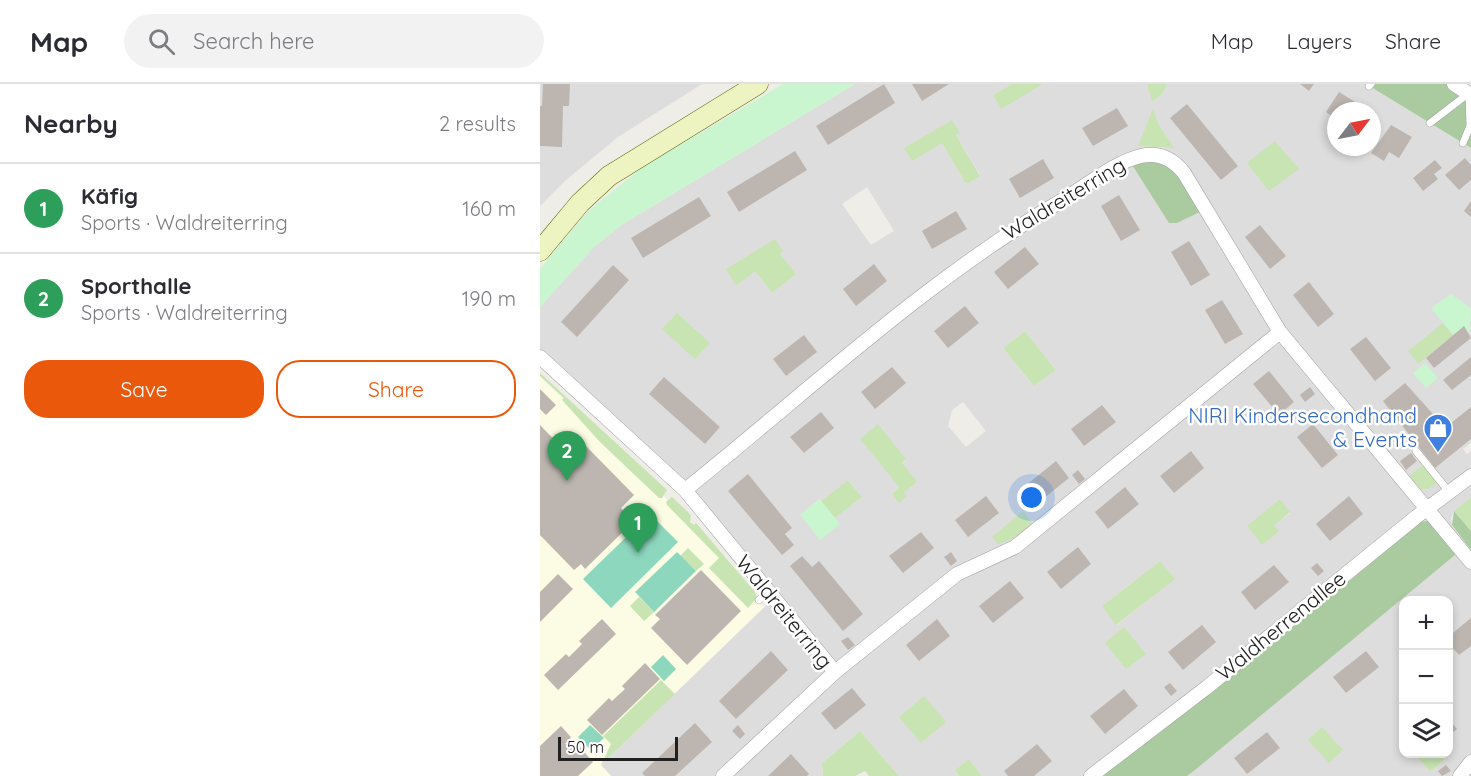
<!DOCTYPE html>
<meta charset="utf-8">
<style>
body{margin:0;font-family:Quicksand,sans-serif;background:#f2f2f3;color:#2b2b33}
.controls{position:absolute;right:18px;bottom:18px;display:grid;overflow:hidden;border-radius:12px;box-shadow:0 3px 9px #0003}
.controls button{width:54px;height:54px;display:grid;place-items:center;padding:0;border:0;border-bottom:2px solid #e1e1e2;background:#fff;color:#2b2b33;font:30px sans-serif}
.compass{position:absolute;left:787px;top:18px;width:54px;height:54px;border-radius:50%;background:#fff;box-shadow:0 3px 9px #0003;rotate:58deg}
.scale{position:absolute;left:18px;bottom:15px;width:120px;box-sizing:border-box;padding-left:6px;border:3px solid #202020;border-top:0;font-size:16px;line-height:21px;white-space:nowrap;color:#202020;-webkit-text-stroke:4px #fff;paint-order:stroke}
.you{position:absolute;left:492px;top:414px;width:21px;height:21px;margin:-15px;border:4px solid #fff;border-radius:50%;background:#1a73e8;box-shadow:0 0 0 9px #1a73e833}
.badge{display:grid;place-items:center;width:39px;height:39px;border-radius:50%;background:#ea580c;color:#fff;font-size:20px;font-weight:700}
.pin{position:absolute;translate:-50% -50px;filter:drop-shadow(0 2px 3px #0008)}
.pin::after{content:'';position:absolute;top:32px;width:21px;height:18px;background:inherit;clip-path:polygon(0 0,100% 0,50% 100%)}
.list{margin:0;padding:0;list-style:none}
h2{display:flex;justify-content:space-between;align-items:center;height:78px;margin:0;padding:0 24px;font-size:26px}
h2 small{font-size:20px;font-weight:400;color:#7c7c81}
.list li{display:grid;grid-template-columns:39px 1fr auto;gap:18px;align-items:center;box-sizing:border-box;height:90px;padding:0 24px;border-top:2px solid #e1e1e2}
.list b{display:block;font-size:22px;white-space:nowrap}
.list p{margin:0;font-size:20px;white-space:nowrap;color:#7c7c81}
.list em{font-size:20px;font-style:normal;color:#7c7c81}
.actions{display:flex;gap:12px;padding:18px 24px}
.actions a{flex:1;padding:14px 0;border:2px solid #ea580c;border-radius:24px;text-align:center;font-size:21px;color:#ea580c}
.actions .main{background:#ea580c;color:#fff}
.icon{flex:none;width:33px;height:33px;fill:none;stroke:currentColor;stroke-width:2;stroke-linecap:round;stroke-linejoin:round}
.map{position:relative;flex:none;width:931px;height:692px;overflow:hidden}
header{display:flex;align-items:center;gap:36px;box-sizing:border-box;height:84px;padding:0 30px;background:#fff;border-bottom:2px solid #e1e1e2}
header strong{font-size:28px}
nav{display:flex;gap:33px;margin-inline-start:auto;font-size:21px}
.search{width:420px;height:54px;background:#f2f2f3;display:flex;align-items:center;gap:15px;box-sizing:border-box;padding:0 21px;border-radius:33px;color:#7c7c81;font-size:22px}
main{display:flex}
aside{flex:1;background:#fff}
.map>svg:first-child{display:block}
.residential{fill:#dedddd;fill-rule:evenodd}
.education{fill:#fbfce3}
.grass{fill:#c8e4b2}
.forest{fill:#aacba0}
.park{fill:#c9f5cf}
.pitch{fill:#8dd7be}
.building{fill:#bdb6b0}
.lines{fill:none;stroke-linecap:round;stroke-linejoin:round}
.service-casing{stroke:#a1a1a1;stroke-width:8}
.minor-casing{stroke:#a1a1a1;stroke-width:15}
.secondary-casing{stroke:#5f6e0f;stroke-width:21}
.service{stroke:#fff;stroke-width:7}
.minor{stroke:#fff;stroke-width:14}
.secondary{stroke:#eef4c1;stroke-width:20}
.labels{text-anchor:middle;stroke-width:5;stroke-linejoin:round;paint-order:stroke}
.street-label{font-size:21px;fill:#202020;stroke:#fff}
.shop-label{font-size:21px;fill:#366cbe;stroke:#fff;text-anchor:end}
</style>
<header>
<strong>Map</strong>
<div class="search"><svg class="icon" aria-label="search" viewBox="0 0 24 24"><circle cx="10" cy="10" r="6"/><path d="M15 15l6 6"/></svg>Search here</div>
<nav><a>Map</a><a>Layers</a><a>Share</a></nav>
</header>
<main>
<aside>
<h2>Nearby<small>2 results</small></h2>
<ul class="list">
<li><span class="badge" style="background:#2e9e5b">1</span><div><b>Käfig</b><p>Sports · Waldreiterring</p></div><em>160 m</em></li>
<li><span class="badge" style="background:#2e9e5b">2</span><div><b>Sporthalle</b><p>Sports · Waldreiterring</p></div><em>190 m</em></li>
</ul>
<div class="actions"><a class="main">Save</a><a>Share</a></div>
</aside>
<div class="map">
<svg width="931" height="692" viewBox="0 0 931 692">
<rect width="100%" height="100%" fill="#efede7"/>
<path class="residential" d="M0 0H162L78 53 26 96 0 122Z
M315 0H472L453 11 461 24 503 0H607L612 17 623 9 627 0H826L931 64V359L923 365 927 370 931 367V413L914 427 911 434 912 441 931 466V692H647L655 686 551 692H442L429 675 415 686 419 692H359L320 647 282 679 283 692H71L61 681 234 514 145 406 0 272V223L55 162 83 140ZM613 27 619 41 633 64 599 62ZM796 27H832V63H796ZM416 51 440 91 426 100 402 59ZM327 103 354 147 331 161 302 120ZM215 187 255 190 232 209ZM485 247 516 286 494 302 463 264ZM423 318 446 347 426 363 408 342 412 326ZM338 341 366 376 362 379 364 409 352 410 359 403ZM308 396 322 413 295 434 299 441 279 415 281 417ZM740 416 750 429 734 442ZM620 477 634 495 577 541 562 522ZM864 516H908L909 672 890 688 874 670H864L863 615 859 610 864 605Z"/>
<path class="education" d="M0 292 169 456 224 523 61 681 71 692H0Z"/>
<path class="grass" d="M472 0H503L461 25 453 11Z
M607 0H627L623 9 612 18Z
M613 25 619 41 634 64 598 62Z
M412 36 420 49 416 51 440 92 426 100 402 59 372 77 364 64Z
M735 57 759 85 729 107 707 79Z
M235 155 243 167 240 170 256 190 232 209 215 187 196 202 186 185Z
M137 229 170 259 155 275 122 245Z
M903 239 913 251 878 280 868 267Z
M485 247 516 286 494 302 463 264Z
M0 289 127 406 122 414H119L60 358 22 316 24 314 0 292Z
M338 340 366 375 362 379 377 398 364 408 367 412 359 419 352 410 359 403 320 355Z
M886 379 901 397 888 405H881L868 393Z
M308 396 322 413 295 434 281 417Z
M132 413 151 431 150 438 154 441 156 439 215 508 217 514 208 524 169 484 179 474 127 421 126 418Z
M931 413V447L914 427Z
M740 415 750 428 734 442 739 447 722 461 707 442Z
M483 427 494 441 476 454 458 460 452 453Z
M148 464 164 480 156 487 140 472Z
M620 477 635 495 576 541 562 522Z
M99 513 114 528 104 537 90 522Z
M584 543 606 570 586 585 565 559Z
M121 596 135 610 61 681 71 660 63 652Z
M384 612 406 638 381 659 359 633Z
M782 643 803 666 789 679 768 656Z
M320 647 359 692H329L325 687 315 692H283L282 679Z
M874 670H907L909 672 890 688Z
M429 675 442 692H419L415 686Z"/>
<path class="forest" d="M826 0H914L931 11V64Z
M620 71 666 125 637 139H629L589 76Z
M914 427 931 447V466L912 441Z
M895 436 921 466 655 686 647 692H561L880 438Z"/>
<path class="park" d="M243 0H315L83 140 55 162 0 223V185L48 127 103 83Z
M911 210 931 224 930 250 924 243 913 251 891 224Z
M885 279 898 294 886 304 873 289Z
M279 415 300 440 280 456 260 431Z"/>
<path class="pitch" d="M110 430 138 458 71 524 43 495Z
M137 468 156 487 114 528 95 508Z
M123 571 136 585 124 597 111 583Z
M50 641 64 654 51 666 38 653Z"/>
<path class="building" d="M3 0H30L29 22H23L22 63 0 62V22H2Z
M344 0 355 19 288 61 276 42Z
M372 0H409L382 17Z
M760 0H774L769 7Z
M799 8 815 18 828 27H796V35L786 28Z
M647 20 698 82 681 96 630 34Z
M577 24 588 42 553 62 542 44Z
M851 41 872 53 859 74 849 68 844 77 831 69Z
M255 67 267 86 199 128 187 108Z
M925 74 931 81V96L919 106 905 91Z
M503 75 514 94 480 114 469 95Z
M895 76 902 84 894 90 898 95 883 107 873 94Z
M579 111 600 146 581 157 561 122Z
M159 113 171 132 103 174 91 154Z
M931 117V133L924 127Z
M416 127 427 145 392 165 382 147Z
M720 141 746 172 730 185 705 153Z
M649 157 670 191 651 202 631 168Z
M485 163 499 180 468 205 454 188Z
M334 180 347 197 316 222 303 205Z
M73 181 89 196 37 253 21 238Z
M769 198 794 230 778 243 753 211Z
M682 216 703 250 685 260 665 226Z
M425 222 439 239 408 264 394 247Z
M924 242 931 254 894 284 886 274Z
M264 251 277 268 246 292 233 275Z
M826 253 851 284 835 297 810 265Z
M931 273V291L912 306 903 296Z
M352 283 366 299 335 325 321 308Z
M729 287 754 318 739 331 713 300Z
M124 293 180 343 165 360 109 310Z
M865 299 893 330 891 331 901 347 931 323V355L895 384 843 317Z
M770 303 775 310 765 318 760 311Z
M0 305 16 321 6 331 0 325Z
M562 321 576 338 544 362 531 345Z
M281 328 294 344 264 369 250 353Z
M773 340 798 371 782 384 757 353Z
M0 341 29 371 42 358 94 411 81 424 94 437 45 485 41 480 34 486 0 451Z
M651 367 664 384 634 409 620 392Z
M871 369 877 377 866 386 860 377Z
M516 377 529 394 498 419 485 402Z
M538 386 545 395 539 400 532 391Z
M208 390 252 444 245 450 254 461 242 471 188 407Z
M585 403 599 420 568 445 555 428Z
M446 412 459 429 428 453 415 436Z
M809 412 823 430 790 457 776 440Z
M381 448 394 464 363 489 349 472Z
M538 463 551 480 521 505 507 488Z
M411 468 417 477 411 482 404 473Z
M262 472 272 483 279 477 323 530 303 547 250 482Z
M777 479 784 487 778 492 771 484Z
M734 481 749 498 715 526 701 508Z
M161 486 201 527 147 581 111 544 120 535 115 531Z
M18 490 33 505 0 538V508Z
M470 497 484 514 453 539 439 522Z
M931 534V562L919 571 908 559V553Z
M62 535 76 550 18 606 4 591 26 570 29 573 42 560 39 557Z
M397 535 410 552 379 577 366 561Z
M662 541 676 558 643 586 628 568Z
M308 553 315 561 308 566 301 557Z
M231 567 248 586 196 635 179 617Z
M826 567 839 583 806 609 793 593Z
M105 579 120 595 62 651 47 636 69 614 72 617 85 605 82 602Z
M630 599 637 607 631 612 624 603Z
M312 604 326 621 295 646 281 629Z
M584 605 598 622 565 650 550 632Z
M908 635 917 645 908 652Z
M155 639 172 658 135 692H105L102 689Z
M198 641 205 650 200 655 192 647Z
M21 642 53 678 38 692H0V662Z
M727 648 740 664 707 690 694 674Z
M497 660 512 677 494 692H468L464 687Z
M251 670 269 690 267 692H228Z
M906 681 911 687 902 692 898 687Z"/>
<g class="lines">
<g class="service-casing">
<path id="service" d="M829 2 831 0
M890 39 929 9 930 42 923 59
M876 367 910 409
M219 516 229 508"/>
</g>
<g class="minor-casing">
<path id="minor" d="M914 0 931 11
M0 273 145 406 295 588 183 692
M145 406C270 306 387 195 526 114 549 100 575 78 601 72 619 68 633 75 644 89L740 248 931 478
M295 588 417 490 475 463 740 248
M551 692 666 604 876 433 931 392
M920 692 931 678"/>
</g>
<g class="secondary-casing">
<path id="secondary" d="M0 167 40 119 69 92 218 0"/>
</g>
<use href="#service" class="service"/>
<use href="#minor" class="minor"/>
<use href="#secondary" class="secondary"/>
</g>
<defs>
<g id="shop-pin" transform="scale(1.5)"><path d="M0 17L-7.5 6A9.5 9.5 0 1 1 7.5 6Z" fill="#3f7fe0" stroke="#fff"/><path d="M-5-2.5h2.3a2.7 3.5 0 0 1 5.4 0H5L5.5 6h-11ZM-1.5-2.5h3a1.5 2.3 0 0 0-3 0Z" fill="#fff"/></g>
</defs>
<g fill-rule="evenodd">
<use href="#shop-pin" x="898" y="344"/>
</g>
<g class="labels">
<g class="street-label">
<text transform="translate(524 115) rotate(-31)" y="7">Waldreiterring</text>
<text transform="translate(244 528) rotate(51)" y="7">Waldreiterring</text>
<text transform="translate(741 542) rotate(-39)" y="7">Waldherrenallee</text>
</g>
<g class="shop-label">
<text x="877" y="339">NIRI Kindersecondhand<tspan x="877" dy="24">&amp; Events</tspan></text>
</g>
</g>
</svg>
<div class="controls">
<button>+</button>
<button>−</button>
<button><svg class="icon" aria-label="layers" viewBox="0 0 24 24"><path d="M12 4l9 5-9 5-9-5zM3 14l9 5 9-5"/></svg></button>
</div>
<svg class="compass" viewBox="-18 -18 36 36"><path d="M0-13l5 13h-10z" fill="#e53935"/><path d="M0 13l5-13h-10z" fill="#7c7c81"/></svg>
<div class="scale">50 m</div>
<div class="you"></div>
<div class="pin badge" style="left:98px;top:469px;background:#2e9e5b">1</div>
<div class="pin badge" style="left:27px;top:397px;background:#2e9e5b">2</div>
</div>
</main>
